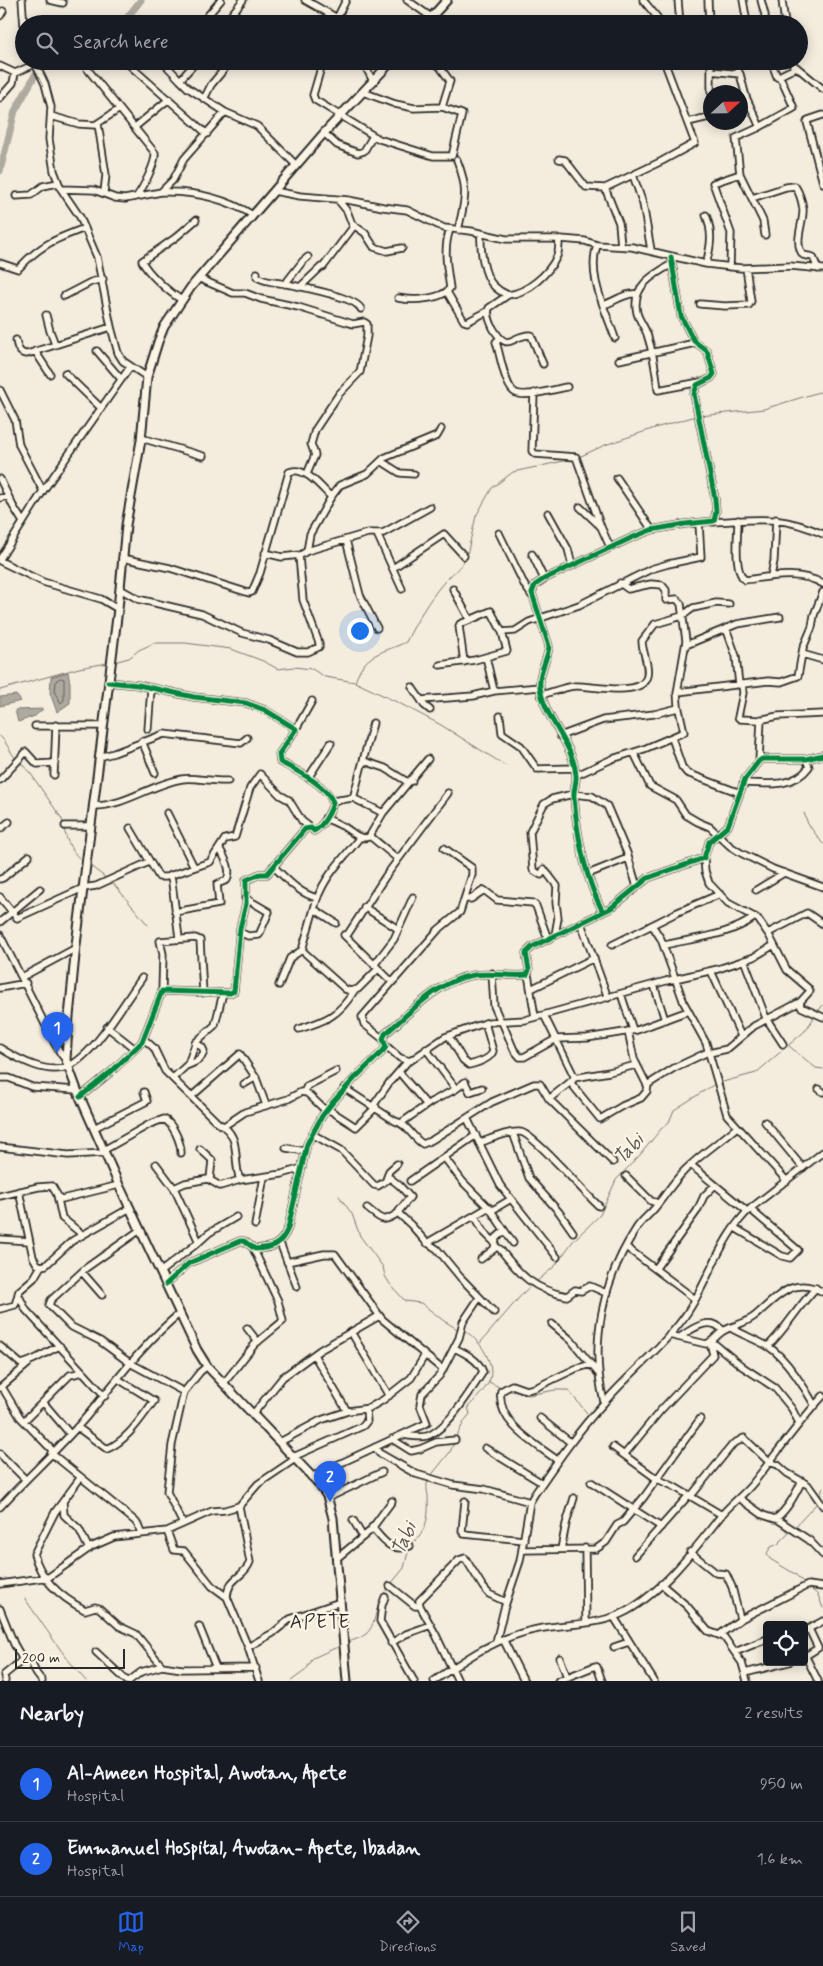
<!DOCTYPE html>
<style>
body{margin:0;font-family:Mynerve,sans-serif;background:#20242c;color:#f1f3f6}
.controls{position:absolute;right:15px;bottom:15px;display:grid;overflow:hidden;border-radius:5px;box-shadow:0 2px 12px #0003}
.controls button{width:45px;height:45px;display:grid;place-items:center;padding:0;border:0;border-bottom:1px solid #363941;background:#171b24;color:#f1f3f6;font:25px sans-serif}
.compass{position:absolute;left:703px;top:85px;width:45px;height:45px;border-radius:50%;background:#171b24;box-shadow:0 2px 12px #0003;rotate:68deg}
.scale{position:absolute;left:15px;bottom:12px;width:110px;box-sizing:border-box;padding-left:5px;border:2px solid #2b2b2b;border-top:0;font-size:14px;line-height:18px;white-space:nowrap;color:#2b2b2b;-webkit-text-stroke:4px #fcf5e5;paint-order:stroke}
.you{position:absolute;left:359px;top:630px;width:18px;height:18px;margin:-12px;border:4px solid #fff;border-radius:50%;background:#1a73e8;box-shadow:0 0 0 8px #1a73e833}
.badge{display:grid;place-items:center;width:32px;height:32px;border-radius:50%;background:#2563eb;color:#fff;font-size:16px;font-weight:700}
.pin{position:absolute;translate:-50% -41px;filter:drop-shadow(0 1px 2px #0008)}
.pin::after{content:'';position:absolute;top:26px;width:18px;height:15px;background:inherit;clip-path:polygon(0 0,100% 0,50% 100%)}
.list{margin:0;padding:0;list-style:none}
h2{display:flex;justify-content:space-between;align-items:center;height:65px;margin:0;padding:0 20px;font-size:21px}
h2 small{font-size:16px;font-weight:400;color:#9ea1a6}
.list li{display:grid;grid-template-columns:32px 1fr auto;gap:15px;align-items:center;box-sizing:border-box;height:75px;padding:0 20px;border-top:1px solid #363941}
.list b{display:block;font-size:19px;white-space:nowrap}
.list p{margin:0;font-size:16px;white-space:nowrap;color:#9ea1a6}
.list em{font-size:16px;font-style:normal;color:#9ea1a6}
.icon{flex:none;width:28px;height:28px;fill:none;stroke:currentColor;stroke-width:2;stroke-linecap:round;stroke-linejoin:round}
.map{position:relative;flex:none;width:823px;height:1681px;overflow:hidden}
.search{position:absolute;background:#171b24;box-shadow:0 2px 12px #0003;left:15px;right:15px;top:15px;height:55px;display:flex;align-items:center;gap:12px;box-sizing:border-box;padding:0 18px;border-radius:28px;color:#9ea1a6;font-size:19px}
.sheet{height:215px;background:#171b24}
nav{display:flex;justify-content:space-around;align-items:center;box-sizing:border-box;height:70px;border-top:1px solid #363941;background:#171b24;font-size:14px;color:#9ea1a6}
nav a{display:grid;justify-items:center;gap:2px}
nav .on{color:#2563eb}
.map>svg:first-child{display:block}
.water{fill:#afaaa0;stroke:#7a7771}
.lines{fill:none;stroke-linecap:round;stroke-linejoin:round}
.shore{stroke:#605e5a;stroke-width:1}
.stream{stroke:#7a7771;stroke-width:1}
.river{stroke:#afaaa0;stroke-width:7}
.minor-casing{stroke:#2b2b2b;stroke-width:9}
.major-casing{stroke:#2b2b2b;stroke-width:11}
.minor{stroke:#fcf5e5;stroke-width:5.5}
.major{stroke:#fcf5e5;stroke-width:7}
.cycleway-casing{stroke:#fcf5e5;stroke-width:8}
.cycleway{stroke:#00873e;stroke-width:5}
.labels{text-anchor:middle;stroke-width:4.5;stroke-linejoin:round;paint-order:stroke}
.water-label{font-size:19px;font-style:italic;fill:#595754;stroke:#fcf5e5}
.neighbourhood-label{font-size:19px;letter-spacing:1px;fill:#2b2b2b;stroke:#fcf5e5}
</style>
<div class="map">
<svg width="823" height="1681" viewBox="0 0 823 1681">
<rect width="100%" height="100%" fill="#f4edde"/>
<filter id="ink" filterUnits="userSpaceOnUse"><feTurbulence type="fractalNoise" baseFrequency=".02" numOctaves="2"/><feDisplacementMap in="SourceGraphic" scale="10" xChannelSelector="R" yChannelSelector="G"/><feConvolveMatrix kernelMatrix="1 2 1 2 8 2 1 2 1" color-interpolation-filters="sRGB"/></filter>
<g filter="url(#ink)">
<path class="water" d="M68 672 70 683V703L57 712 50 693 51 677Z
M16 695 21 701 0 706V697Z
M43 709 35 716 18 722 15 710Z"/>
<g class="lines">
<path class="shore" d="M61 678 64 679V700L61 703 55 693 56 681Z"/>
<path class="stream" d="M700 416 764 409 819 392 823 394
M579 457 605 445 655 428 696 416
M467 555 476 516 492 488 513 472 573 459
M114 662 129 658 139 650 154 643H185L231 649 263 661 278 669 294 667 312 669 325 677 355 682 399 703 441 725 506 766
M355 682C365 652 381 654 406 642 417 620 428 601 444 582 451 574 460 569 465 559
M0 690 79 668 108 663
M0 736C7 742 10 753 17 760
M20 762 31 774 62 819 63 824
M804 813 808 824 823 844
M64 828C66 841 73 855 84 862
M89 865 106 878
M112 882 148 925
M817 1013 823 1005
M789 1046 816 1068 823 1069
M719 1083 756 1073 805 1031 815 1016
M339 1196 352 1214 360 1236 383 1267 385 1276 390 1284 405 1301 421 1303 444 1321 459 1330
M536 1282 555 1266 573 1241 600 1215 616 1180 640 1155 661 1129 669 1122 674 1110 715 1084
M480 1343 524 1292 533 1284
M489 1382 501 1388
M507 1390 529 1395 555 1390H568L587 1413
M456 1437 465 1420 470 1414 468 1407C474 1401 488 1387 490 1379 495 1362 479 1338 463 1330
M430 1477 450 1452 454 1443
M820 1498 823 1487
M794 1528 818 1502
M791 1531 778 1544 771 1547 767 1553 770 1559 795 1574 805 1584
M411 1545C427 1530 429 1518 428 1496 427 1490 426 1487 428 1480
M391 1584 404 1568 409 1548
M810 1588 818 1595 823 1608
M25 1599C45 1627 63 1656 86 1681
M348 1642C354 1640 361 1638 366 1634 379 1622 373 1601 389 1588
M291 1681 306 1670 313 1658 342 1645"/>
<path class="river" d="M122 24 141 0
M0 171 15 111 38 70 46 61"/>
<g class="minor-casing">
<path id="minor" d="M22 0 24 27
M50 0 63 3
M305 0 337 18
M407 0 431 17
M643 0 657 17 660 24
M678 0 680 24
M708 0 709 24
M743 0 746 17
M761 0 765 15V24
M782 0 785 24
M0 16 3 11
M203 24V21L221 0
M224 24 243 0
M334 24 346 0
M34 61 45 84 51 107 49 139 54 171 61 189 80 217 97 257 111 327 118 353 123 361 147 377
M81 61 155 153C156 163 143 188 137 196
M162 61 180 80
M197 61 180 80 188 88 225 112 257 126 296 165
M323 61 313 95 315 100 379 139 433 156H452L462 114 442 107
M360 61 365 66 373 81
M711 61V92
M737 61 739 73
M127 63 207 134
M794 65 823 89
M0 66 15 73 35 64
M711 71 740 74 746 97 760 127
M777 77 793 69V62
M363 92 395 104 414 108 442 107 450 81 440 67 433 61
M0 98 13 83 15 73
M204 99 211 85 231 61
M823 115 808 120 807 122 823 183
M51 116 79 124 95 125 118 110
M688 122 709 117 710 102
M98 124 106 175 104 192
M135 127 169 99
M324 133 337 145 358 153 364 151 373 136
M559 159 565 160 586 187 605 188 619 223 621 246
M457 160C469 190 465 200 458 230
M740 174 736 138 758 128 794 108 781 79 777 77 771 61
M633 175 643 204 651 250
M605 188 662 161 695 143 664 61
M61 189 94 190 115 198 125 199 161 192 173 180 184 159 225 112
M274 191 300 196 348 200 383 207 407 210 444 228 471 231 506 239H561L585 241 597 245 632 247 706 264 741 268 790 266 823 269
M162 192C195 191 225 198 253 215
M16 196 31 195 43 186 58 183
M752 198 786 187 795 186C799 192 802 202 803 209 804 223 793 242 803 255L813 257 818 269
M338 200 347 211 352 224 365 233 374 247 387 251 402 248
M481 233C480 247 483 276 494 286 498 290 503 293 508 295 527 293 549 274 557 256 559 251 559 245 559 240
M597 245C587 276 605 308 615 338
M0 263 18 269C40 245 55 239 85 228
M672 264C652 275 631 287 637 313 639 320 644 326 647 334 653 352 656 371 658 390L700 382
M706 264C711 246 713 233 706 215
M730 267 731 233 713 183 740 174 763 221 765 235
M257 273V277C267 283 277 282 287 284 301 287 356 297 361 309
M198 278 233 293H245L261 299 298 307 353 324 364 322 367 324V336L360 372 339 394 315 430 311 444 315 455 307 474
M285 284 303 261 308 257
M300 287 321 267H323L354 226
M447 292 464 321 467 322 488 311
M508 295 489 308C487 315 490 321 493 328 509 355 511 334 531 335L543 364
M64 296 91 282 103 279
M398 298C411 301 442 300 450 288 447 267 443 249 450 229
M182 300C171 294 147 273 142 261L175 238 196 220
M700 304 725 306 749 305 751 301 746 268
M603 305C614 302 626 292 637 294
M46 315 50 331 55 344
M500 338 496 342C500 353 505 389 516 393 526 398 555 389 567 387
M16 340C17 347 19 354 27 354L111 327
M35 351 50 374
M97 351 121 379
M619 360 695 343
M65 373 101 408
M0 390 15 420 19 445 43 491
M534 393 532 451 535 454 576 457 601 527
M141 438 203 456
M381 461 400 473 414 474
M617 478 652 530
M0 479 13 506 23 522
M0 498 8 496
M580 507 601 527 610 547
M548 513 568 549 572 565
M738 520C738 535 733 571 745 580 769 577 800 570 823 584
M712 522C758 520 779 514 823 534
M499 533 525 586 532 596
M377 534 402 589
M346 540 360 595 377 628
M307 551 368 533H383L430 507
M265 553 282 557 300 555
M532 554 544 579
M122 558 170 568 249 593 252 592 260 573 289 472C304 465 321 487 331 497
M0 559 43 491 130 367
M0 561 43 582 101 599 118 609
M393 568 444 534 464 556
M771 576 774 561 776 519
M120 589 138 599 202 614 242 633 269 640 297 652H308L319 647V643L303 600 299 556 307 551 310 534 314 527 331 497 340 485 367 474 384 458 437 436 441 429
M726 628 736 656 739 685
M502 632 515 631 529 622 579 605 651 569 668 564 701 557 699 523
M686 645 737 624 780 617
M802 654 823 660
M486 657 494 691
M464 662 459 626 460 624 470 620
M440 665 475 660 507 651 502 632 491 611 470 620 453 589
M742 684 743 693 738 717 740 719 759 720 778 716 823 714
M412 687 421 700
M678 692 768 681 781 682 798 676 803 648 812 627 814 615 823 592
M541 695C552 692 564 687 575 686 590 685 638 697 646 679 651 668 642 652 642 641L655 624 682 616 693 608 716 603 729 604
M430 710 424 705 421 700 473 696 494 691 540 687
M500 716 502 733 521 746 537 769 574 768
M35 726H103
M148 729 151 689
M296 729 312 701
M560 736 603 720 654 714 678 708
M672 738 682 767 687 773 740 793
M142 741 155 773
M634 753 650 786 676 800 686 815 698 822 710 827 730 846 741 853 773 869 823 887
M99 757 114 753 164 734 241 743 247 738
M364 761 385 768 406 781H412
M759 761 761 719
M54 775 56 725
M577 775 612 759 644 749 684 732 678 705 677 693 686 641 681 604 677 599 666 600V590L662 585 651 584 628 589 620 583
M308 778 331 743
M0 780 26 752 37 764 55 763
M743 783C766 784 794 788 809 767L806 759
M353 798 383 813
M332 801 353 798 354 795 373 723
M93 806C126 806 151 784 182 779 193 777 214 782 228 781
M167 813 194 867
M325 818C331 821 335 822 340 825 351 829 357 841 369 837L383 813 428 759
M65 826H91
M130 828 159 877H166L210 862 225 839 235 837 250 788 260 774 280 795 289 800 302 821 311 828
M0 829 9 822
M370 836 398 859
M704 858 705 871 709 883 728 903 758 919 769 935 787 970 809 989 810 991 800 1002 801 1007 823 1017
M273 866C287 879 298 893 317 898
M588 874 628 858
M171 875 179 938
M0 879 3 878 29 856
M756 890 784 873
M0 897 17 918 83 888 96 886 149 862
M465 899H471L484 890 497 900 533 903 536 906 548 939
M364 907 398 929
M314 909 302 950 305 953 345 989 350 991 358 989 378 969
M175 912 219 904 217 884 227 880C232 869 225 859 220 849
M603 912C585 878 577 836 574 797 573 790 577 782 576 775 573 742 544 719 540 687 538 672 548 660 549 646L532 593 535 585 544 579 631 538 651 530 685 524 714 521 716 511 715 499 694 394 697 385 711 378 714 374 707 351 694 341 681 316 671 257
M0 922 40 889
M336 923 314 909C322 877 341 862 360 837
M581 923 608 998
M652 925 661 939 684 1003 706 1043 727 1115 787 1181
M240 932 248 936 259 935 269 912 245 898
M768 933 807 913 823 924
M0 935 55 1044 61 1054 66 1060
M344 935 392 982
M555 935 558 918 556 903 557 886 544 869 541 875 533 870 530 832 544 804 552 799 573 794 592 796 607 806 627 853 637 887
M346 937 385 877 448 793
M612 945 678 912 720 894
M664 945C695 938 729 936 755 917
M744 960 766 1018 783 1044
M374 965 394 939 413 897
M711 971 741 1036
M492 973 494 1006 501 1022
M528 974 535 1017
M22 977 76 948
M279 985 290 958 302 950
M654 985 665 1020
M0 988 26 983
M531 989 594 958
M162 991 163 954 160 941 195 938 200 940 203 993
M621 994 633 1030
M502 1022 514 1050 520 1057H524L556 1039 587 1038 637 1030 688 1011
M107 1027 135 1049
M299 1029C325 1021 339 1016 354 991
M628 1031 634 1059 647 1085 674 1068 708 1052
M449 1036 463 1060 469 1065C477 1063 491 1059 493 1051L485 1023
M144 1039 154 1048 165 1071 218 1123C243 1136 232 1159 240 1180L282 1174 302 1168
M383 1039 364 1024 362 1017 438 930 460 912 472 875V868L444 848
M385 1045 400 1058 410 1061 445 1037 473 1027 489 1022 525 1020 666 981 718 969 754 957 774 945
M0 1048C18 1059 48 1076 69 1066 95 1054 124 1002 142 978
M426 1049 456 1089 465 1082 470 1092 482 1088
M709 1053 727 1049 754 1026 800 1002
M186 1066C194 1063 202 1060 204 1051L202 1047 195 1043
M399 1072 427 1105
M0 1078H9L32 1087 77 1090
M173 1078 188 1064 196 1042 215 1025 223 993
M574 1078 609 1072 636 1065
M570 1082 600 1119 622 1106 641 1098 647 1091 648 1085
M244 1084 256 1077
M344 1088 395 1121C408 1124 412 1138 423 1144L432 1140 492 1102 534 1084H540L549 1099 573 1080 574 1076 544 1015
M819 1089 823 1092
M304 1092 307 1086 336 1071
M192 1096 240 1054 256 1078 266 1105
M80 1097 112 1071 142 1042 162 991 230 993 234 991 240 928 246 904V880L260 874H267L305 829 311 828 314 831C322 827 331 812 333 802 325 784 297 771 280 762L279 754 296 729 265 710 246 703 194 697 138 685 108 682
M549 1099 613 1162
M373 1106 389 1083 408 1061
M328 1109 356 1127 376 1107
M467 1118 500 1185 557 1257
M765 1122 803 1168
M401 1123 431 1102 456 1089
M224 1126 245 1112 288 1099 301 1092 307 1093 326 1111
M94 1128 147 1101 144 1092
M513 1133 529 1178 559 1212 573 1232
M312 1134 341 1150 374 1185 378 1186 390 1178 399 1185 410 1197 399 1211V1214L411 1225 426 1242 437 1249 460 1277 494 1312
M479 1143C491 1139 507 1131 520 1132 532 1132 585 1194 599 1206
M0 1147 68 1155 105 1153
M286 1148 305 1151
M200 1149 212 1160 210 1179
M104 1150 150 1124 164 1119C173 1124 181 1142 181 1153
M444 1157 463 1182 490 1209 513 1243
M156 1164 174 1188 199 1242 160 1272
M691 1165 747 1211
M626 1176 651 1201 658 1203
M386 1180 389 1171 397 1164
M410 1181 476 1135
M174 1188 185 1183 208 1179 220 1186 240 1180
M19 1191 33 1257 37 1264 41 1266 46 1265 72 1241 130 1208
M57 1195 62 1218 83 1235
M0 1196 38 1187 52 1186 59 1198 62 1199 119 1185
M367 1208C381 1219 382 1224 398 1213
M491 1211 511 1199
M475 1216 483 1231 495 1243
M255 1225 264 1177
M735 1228 782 1256 790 1258 798 1250 750 1209
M140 1230 86 1268 51 1300 49 1305 70 1326 100 1341 130 1363 184 1392
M0 1239 29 1241
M199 1242 209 1233 236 1217
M280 1243 297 1287
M427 1243 489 1207
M495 1246 500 1249C520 1275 534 1290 567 1296L575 1290 581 1291 590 1286 606 1293
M626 1247 695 1299
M481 1259 494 1249 496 1238 504 1231
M287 1262 324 1254H335L382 1319 443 1370
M656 1268 697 1211 704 1196 715 1185
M82 1272 102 1295
M166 1284 189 1263 240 1241H244L255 1249C273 1248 281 1245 288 1228L307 1144 322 1116 333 1102 355 1078 383 1051 386 1047 383 1039 385 1034C411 1012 439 980 474 975 492 972 510 977 527 975L529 970 526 953 532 947 611 908 648 878 704 858 709 842 728 826 745 779 759 761 762 759H806L823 755
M18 1294 26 1310 105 1396
M0 1309 15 1305 19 1291 34 1278 41 1266
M552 1324 571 1340 598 1373
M247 1328 258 1342
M731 1328C743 1335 757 1340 769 1347 786 1358 805 1388 815 1406
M351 1332 389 1396
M669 1335 706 1344C714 1341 717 1334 725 1330 735 1325 747 1323 756 1315 777 1297 793 1275 823 1292
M680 1337C693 1328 711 1315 723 1331
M711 1341 743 1367 775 1388 792 1409 799 1423
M0 1346 21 1364C34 1362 47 1351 60 1346
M768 1346C786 1329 798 1306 816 1288
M314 1355 347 1411
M224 1383 255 1344 283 1321 278 1301 253 1248
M2 1387 20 1417 53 1451
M0 1388 28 1364
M43 1402 70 1434
M604 1402C589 1342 603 1280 636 1229 641 1221 648 1216 654 1209 665 1196 673 1182 685 1170 701 1154 720 1142 737 1127
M253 1414 283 1377 320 1350 379 1316
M540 1418 570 1442
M24 1421 70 1375 83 1372
M77 1427 107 1449C127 1441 141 1418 154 1401L118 1379
M403 1435C411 1436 419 1438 427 1436 448 1429 471 1390 483 1372 479 1360 465 1353 454 1348
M392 1439 411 1451 420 1449 436 1442 455 1440
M280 1442 321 1420 348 1411 369 1408 383 1400 411 1378 425 1355
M375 1447 379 1453 416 1474 453 1485 484 1489 530 1502
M613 1447 657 1479 673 1486 722 1515
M485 1448 542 1483
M51 1453 135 1521 138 1525 141 1533
M0 1454 25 1479
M624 1455 660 1411 713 1355 710 1342
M293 1457 363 1426 367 1421 366 1409
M557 1460C536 1444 496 1423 501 1391L512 1385 526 1390 535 1388 575 1369 591 1364
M81 1477 55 1512 34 1554C41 1581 62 1598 85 1610L95 1607 99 1608 119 1626 136 1634 162 1666 182 1669 256 1668
M311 1477 427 1423 420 1405 422 1394 440 1375 459 1338 463 1322 479 1298
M591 1482 661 1527
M691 1496 733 1444 744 1438 769 1462 778 1465 787 1473 808 1485 823 1506
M328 1498 382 1472
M739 1498 763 1515 775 1519C787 1511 796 1493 802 1481
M465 1501 462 1531 464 1534 524 1540
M63 1502 64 1515 79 1529 89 1549
M0 1507C28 1476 60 1448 87 1416 117 1380 144 1343 180 1313
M777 1519 809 1540 823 1555
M353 1520 363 1537
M183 1524 167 1492 172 1445 184 1392 200 1372 207 1366
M372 1527C383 1540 390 1553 410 1546
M167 1531 174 1550 184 1551 212 1586 227 1597
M585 1548 586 1623
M561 1549 566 1524 574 1498
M523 1550 596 1549 606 1542 617 1525 623 1522 644 1497 700 1419
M690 1552 716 1573 726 1574 732 1587 740 1619
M635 1556 689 1495
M336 1559 370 1531 392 1501
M0 1584 49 1577 91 1547 114 1537 167 1531 212 1511 225 1510 239 1506
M661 1584 687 1606 708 1631 724 1637 742 1663 747 1681
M390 1586 415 1606H420
M385 1597 382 1605 380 1621 414 1681
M0 1609 14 1644 22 1658 20 1662 4 1675 5 1681
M614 1617 654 1681
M199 1626 216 1668
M804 1631 823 1621
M719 1635 741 1619 808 1585 823 1587
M503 1639 524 1681
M496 1642 504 1609 520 1561 530 1502 534 1495C556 1463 577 1432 603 1404 627 1376 656 1353 679 1324 708 1288 717 1239 751 1208L823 1152
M391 1643 406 1634 431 1625
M248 1647 273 1633 290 1619 340 1602
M614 1647 629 1642
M96 1652 127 1681
M735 1652 767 1639
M804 1657 818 1648 809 1629
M806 1657 818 1681
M560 1658 567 1677
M30 1659 36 1673 42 1681
M745 1673 789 1662
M129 1681 141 1672 162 1666
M259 1681 248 1647 227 1597C228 1577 244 1578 250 1562L239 1506 258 1484 295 1459
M434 1681C468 1657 497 1637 538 1629 569 1623 599 1626 627 1611 663 1591 695 1549 720 1517 730 1504 744 1495 754 1482 777 1453 798 1423 823 1396
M458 1681 436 1635 420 1606 419 1601 459 1560 465 1558 483 1587 489 1594 506 1602
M558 1681 595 1666 597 1667 602 1681"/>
</g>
<g class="major-casing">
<path id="major" d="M425 24 447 0
M347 1681 333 1518 327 1496 320 1485 207 1366 197 1350 119 1185 77 1090 66 1060 68 1027 76 945 118 609 126 525 141 440 147 377 158 342 164 327 191 287 324 133 392 61"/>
</g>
<use href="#minor" class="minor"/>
<use href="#major" class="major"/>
<g class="cycleway-casing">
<path id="cycleway" d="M603 912C585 878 577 836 574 797 573 790 577 782 576 775 573 742 544 719 540 687 538 672 548 660 549 646L532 593 535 585 544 579 631 538 651 530 685 524 714 521 716 511 715 499 694 394 697 385 711 378 714 374 707 351 694 341 681 316 671 257
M80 1097 112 1071 142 1042 162 991 230 993 234 991 240 928 246 904V880L260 874H267L305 829 311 828 314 831C322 827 331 812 333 802 325 784 297 771 280 762L279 754 296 729 265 710 246 703 194 697 138 685 108 682
M166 1284 189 1263 240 1241H244L255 1249C273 1248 281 1245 288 1228L307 1144 322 1116 333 1102 355 1078 383 1051 386 1047 383 1039 385 1034C411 1012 439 980 474 975 492 972 510 977 527 975L529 970 526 953 532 947 611 908 648 878 704 858 709 842 728 826 745 779 759 761 762 759H806L823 755"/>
</g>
<use href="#cycleway" class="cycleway"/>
</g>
</g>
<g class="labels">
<g class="water-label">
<text transform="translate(628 1148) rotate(-47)" y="7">Tabi</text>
<text transform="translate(403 1538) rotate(-66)" y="7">Tabi</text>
</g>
<g class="neighbourhood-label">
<text x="320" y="1628">APETE</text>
</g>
</g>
</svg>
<div class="controls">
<button><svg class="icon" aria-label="locate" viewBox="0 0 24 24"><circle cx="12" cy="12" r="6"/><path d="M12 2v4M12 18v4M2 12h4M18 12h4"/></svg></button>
</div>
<svg class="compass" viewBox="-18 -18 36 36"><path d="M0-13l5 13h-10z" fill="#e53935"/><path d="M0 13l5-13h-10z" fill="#9ea1a6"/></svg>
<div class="scale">200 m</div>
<div class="you"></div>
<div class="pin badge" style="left:57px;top:1053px">1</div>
<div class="pin badge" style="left:330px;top:1502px">2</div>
<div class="search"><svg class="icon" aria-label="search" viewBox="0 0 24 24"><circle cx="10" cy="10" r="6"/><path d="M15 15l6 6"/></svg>Search here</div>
</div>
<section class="sheet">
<h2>Nearby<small>2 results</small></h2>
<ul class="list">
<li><span class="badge">1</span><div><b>Al-Ameen Hospital, Awotan, Apete</b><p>Hospital</p></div><em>950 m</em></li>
<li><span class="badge">2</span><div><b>Emmanuel Hospital, Awotan- Apete, Ibadan</b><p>Hospital</p></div><em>1.6 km</em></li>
</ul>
</section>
<nav>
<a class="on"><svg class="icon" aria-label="map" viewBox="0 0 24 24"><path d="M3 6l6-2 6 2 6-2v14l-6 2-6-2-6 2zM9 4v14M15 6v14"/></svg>Map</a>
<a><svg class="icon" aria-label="directions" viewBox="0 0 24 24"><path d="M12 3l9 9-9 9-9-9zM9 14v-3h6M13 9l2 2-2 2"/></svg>Directions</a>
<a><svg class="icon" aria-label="saved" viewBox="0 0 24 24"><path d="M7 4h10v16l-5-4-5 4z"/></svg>Saved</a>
</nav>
